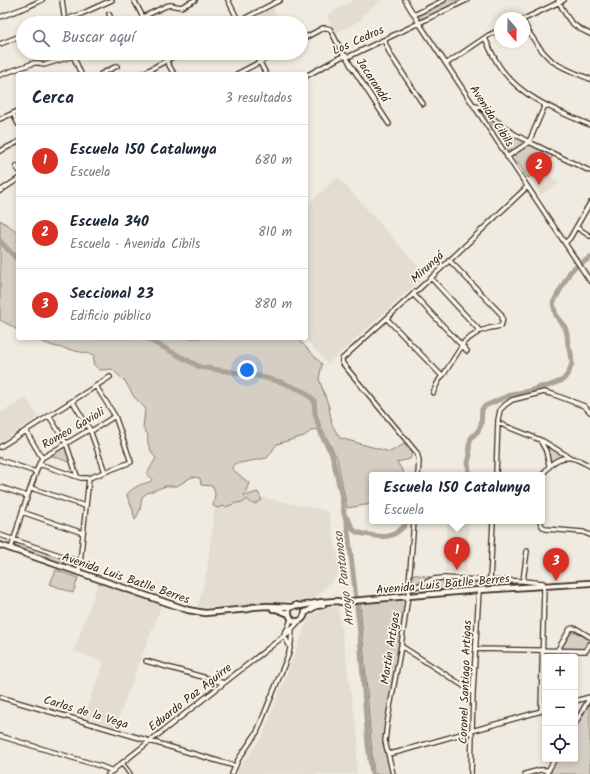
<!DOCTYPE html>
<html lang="es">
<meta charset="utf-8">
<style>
body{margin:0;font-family:Kalam,sans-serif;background:#f6f6f7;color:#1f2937}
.controls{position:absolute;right:12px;bottom:12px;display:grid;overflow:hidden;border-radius:4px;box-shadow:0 2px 6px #0003}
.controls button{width:36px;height:36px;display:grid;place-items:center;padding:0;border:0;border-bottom:1px solid #e0e1e3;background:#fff;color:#1f2937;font:20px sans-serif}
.compass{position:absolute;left:494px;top:12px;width:36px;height:36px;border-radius:50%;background:#fff;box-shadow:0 2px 6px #0003;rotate:160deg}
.you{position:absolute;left:247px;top:370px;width:14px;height:14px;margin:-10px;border:3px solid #fff;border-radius:50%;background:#1a73e8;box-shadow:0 0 0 6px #1a73e833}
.badge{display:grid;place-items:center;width:26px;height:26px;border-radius:50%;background:#d93025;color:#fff;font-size:13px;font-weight:700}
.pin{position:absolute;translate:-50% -33px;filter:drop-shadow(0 1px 2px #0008)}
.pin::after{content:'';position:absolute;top:21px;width:14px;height:12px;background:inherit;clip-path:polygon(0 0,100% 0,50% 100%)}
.popup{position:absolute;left:369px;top:472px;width:176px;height:52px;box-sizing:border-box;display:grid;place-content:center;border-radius:4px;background:#fff;filter:drop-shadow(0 1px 3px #0005);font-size:13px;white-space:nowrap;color:#747a83}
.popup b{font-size:15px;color:#1f2937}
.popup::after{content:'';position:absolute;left:50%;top:100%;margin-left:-8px;border:8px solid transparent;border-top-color:#fff}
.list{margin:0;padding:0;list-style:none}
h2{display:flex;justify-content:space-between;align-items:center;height:52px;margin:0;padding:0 16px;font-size:17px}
h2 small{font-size:13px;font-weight:400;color:#747a83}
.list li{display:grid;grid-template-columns:26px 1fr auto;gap:12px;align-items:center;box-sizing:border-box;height:72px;padding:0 16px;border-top:1px solid #e0e1e3}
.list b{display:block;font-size:15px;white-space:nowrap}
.list p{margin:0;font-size:13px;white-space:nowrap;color:#747a83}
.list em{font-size:13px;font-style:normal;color:#747a83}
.icon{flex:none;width:22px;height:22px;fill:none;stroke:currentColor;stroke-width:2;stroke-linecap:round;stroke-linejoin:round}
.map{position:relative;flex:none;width:590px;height:774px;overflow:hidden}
.search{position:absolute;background:#fff;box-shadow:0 2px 6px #0003;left:16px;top:16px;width:292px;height:44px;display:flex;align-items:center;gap:10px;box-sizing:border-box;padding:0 14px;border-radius:22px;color:#747a83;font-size:15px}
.panel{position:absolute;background:#fff;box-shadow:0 2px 6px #0003;left:16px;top:72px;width:292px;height:268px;border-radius:4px}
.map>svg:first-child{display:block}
.built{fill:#e2dcd1}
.green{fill:#d5cec3;stroke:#887c70}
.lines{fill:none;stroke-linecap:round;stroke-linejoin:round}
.river{stroke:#aca397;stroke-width:5}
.minor-casing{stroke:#3b2a1e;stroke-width:6}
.major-casing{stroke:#3b2a1e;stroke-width:8}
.minor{stroke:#fbf7ec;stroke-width:3.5}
.major{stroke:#fbf7ec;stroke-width:4.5}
.labels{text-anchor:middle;stroke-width:3.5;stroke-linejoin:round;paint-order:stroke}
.street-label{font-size:12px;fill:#3b2a1e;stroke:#fbf7ec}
.water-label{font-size:13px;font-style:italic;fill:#635448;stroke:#fbf7ec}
</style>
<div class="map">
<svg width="590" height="774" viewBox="0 0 590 774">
<rect width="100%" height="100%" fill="#f0ebe0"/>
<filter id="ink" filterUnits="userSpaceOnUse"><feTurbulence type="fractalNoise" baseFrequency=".025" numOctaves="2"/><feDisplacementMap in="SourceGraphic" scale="8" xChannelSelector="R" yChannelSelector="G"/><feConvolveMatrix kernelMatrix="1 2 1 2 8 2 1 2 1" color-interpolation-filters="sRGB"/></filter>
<g filter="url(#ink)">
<path class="built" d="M353 0H382L368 10 361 16 363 19 334 34 327 15Z
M272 8H273L280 23H245V22Z
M543 169 545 172 559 183 541 195 529 177Z
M338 177 426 275 328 364 304 338H306V206Z
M26 398 38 417 0 442V413Z
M264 498 328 511 341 571 315 599 204 608 198 607 207 569 215 505Z
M450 521H469L466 573H445L447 524Z
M98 583 162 604 115 727 84 716 104 662 74 651Z
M338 607 358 738 356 771 357 774H237L239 768 262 737 309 617 321 609Z"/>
<path class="green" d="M447 0H466L423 20 419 15V13Z
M481 109 524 141V143L510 152Z
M529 144 553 155 545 172 542 169 528 178 512 154Z
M0 220 18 232V331L13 327 0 320Z
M32 338H297L322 364 319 379 329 407 332 425 340 438 390 452 404 444 412 453 410 459 397 462 405 475H372V504L347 508 337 458 323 431 314 429 304 436 277 444 267 458 234 464 232 469 249 483 244 496 258 492 262 500 255 504 251 503 247 499 244 502 236 503 226 507 222 506 218 508 213 506 215 494 213 486 201 485 200 478 192 477 177 486H166L147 493 142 497 140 510 135 520 132 507 128 499 127 494C134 487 140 484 150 482L152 479 147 474 156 458C151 453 146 442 148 435L143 428 145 408 134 397 125 381 112 369 100 370 93 364 94 355 53 346Z
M548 445 564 455V457L552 461H551L546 446Z
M65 446 70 460 69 462 50 455Z
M19 542 46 551 47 557 45 558 14 548 15 544Z
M52 553 78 562V568L63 565 49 559 50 555Z
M56 570 78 578 73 593 50 584Z
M412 574 430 577 431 579 412 585 410 584 411 575Z
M440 579 477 581 478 583 475 588 472 589 414 593 412 592V590L433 580Z
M487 582H533L539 584 481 589 480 588V585L482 583Z
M404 599 406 600 405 607 383 737 384 746 392 774H374L371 742 360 602Z
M572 632H576L587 639V642L584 648 582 649H563L562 647Z
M590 700V774H546L555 759H575V725Z"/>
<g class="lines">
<path class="river" d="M0 241 18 260
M146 338 200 367 258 376 281 382 303 391 314 400 315 414 322 436 332 454 342 498 344 513 347 523 359 623 368 745 372 774
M467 475 469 472 468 463 470 455 469 446 471 438 478 431 481 425 482 409 485 406 512 394 529 391 540 387 548 386 563 380 569 372 572 363 571 353 568 345 567 334 565 327 556 316 553 303 570 272 575 267 590 258
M347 518C350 522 352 528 355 531 360 534 365 534 370 535 388 539 397 536 408 521"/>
<g class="minor-casing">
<path id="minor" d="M62 0 65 23
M134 0 146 23
M228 0 239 22
M405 0 419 23 590 281
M558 0C568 20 570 25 590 34
M109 14 113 23
M414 15 444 0
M0 17 27 7 42 0
M143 17 166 6 170 5 181 7 195 0
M524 19 564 0
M56 23 81 14 112 0
M236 23 280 0
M524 23C531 37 539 49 551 60 561 68 578 74 590 79
M485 38C490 49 495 61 502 70 524 99 558 111 590 125
M301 40 323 28H327L330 29 343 54 346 56 350 64 389 124
M384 40 390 54 423 104
M0 44 23 35
M72 53 81 74
M162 53 174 74
M255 53 266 74
M446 64 489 35 500 30
M101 74 117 66
M142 74 180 53
M237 74 277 53
M0 75 34 63H40L44 65 73 56
M306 76 341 57 350 56 467 0
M474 106 481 107 495 120 513 133 529 142 590 171
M13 113 18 124
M0 119 18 111
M0 151 18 142
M507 157 529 142 545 105
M16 166 18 170
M0 191 18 179
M576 227 590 236
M565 243 570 238 590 203
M431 278 480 331
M413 294 467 351
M387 319 442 376
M433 393C435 388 440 377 444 374L465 341 480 331 490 328 501 326C503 322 503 318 501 314L449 260
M73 402 90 430 105 472
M49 416 66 443 77 476
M498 423 543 441 571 458
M26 431 42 458
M540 440 546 451 549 465
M0 447 110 377
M0 460 36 472
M39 464 81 478H89
M418 475 419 461 417 453 344 365 342 362V359L431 278 527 187
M496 475 498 420 500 410 505 405 512 400 544 392 555 395 584 406 590 412
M542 476C548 466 558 456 571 458 578 459 584 463 590 466
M0 487 27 496
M31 488 85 506
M22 512 83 533
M540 521 542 526 546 529 583 532 590 535
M0 535 80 562
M11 549 22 512 39 464 42 458 87 431 93 430 115 416
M79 572 89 478 131 462 115 416 96 386
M490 580 493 521
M523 581 527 551
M408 590 433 579 444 578 479 580 523 581 543 583 544 586 541 711
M284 634 288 628 291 619
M284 635 290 647
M401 646 473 692
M476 649 586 651 590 644
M557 651 570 629 573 628 577 629 590 637
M146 661 224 683
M0 697 235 766
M575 701 590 697
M575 724 590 697
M0 736 100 766 113 771
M388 754 398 752 545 710
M122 763 130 774
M108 774 289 632 299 621
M232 774 238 760 257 732 289 653 291 643 292 629
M393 774 385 741 387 724 401 646 408 596 414 521
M471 774 473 692 479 590
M525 774 540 770H549
M546 774 555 759"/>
</g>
<g class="major-casing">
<path id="major" d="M0 545 188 610 205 613 249 609 252 607 267 606 292 607 296 605 300 606 322 602 337 601 342 602
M340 602 479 590 590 583
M273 609H276L289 614
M289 611C288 624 304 625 305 612
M305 613 316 606 323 605"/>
</g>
<use href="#minor" class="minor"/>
<use href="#major" class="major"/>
</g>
</g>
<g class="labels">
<g class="street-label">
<text transform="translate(358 40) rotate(-24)" y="4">Los Cedros</text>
<text transform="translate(373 80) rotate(57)" y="4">Jacarandá</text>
<text transform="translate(492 116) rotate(57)" y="4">Avenida Cibils</text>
<text transform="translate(427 267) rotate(-43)" y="4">Mirungá</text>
<text transform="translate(73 428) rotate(-30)" y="4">Romeo Gavioli</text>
<text transform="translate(126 578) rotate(19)" y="4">Avenida Luis Batlle Berres</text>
<text transform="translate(443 584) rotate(-5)" y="4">Avenida Luis Batlle Berres</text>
<text transform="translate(390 648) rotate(-81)" y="4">Martín Artigas</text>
<text transform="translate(465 682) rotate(-88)" y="4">Coronel Santiago Artigas</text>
<text transform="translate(190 697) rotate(-38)" y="4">Eduardo Paz Aguirre</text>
<text transform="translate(86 712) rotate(17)" y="4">Carlos de la Vega</text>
</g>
<g class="water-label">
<text transform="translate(343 579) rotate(-97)" y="5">Arroyo Pantanoso</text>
</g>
</g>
</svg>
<div class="controls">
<button>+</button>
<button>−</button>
<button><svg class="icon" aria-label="locate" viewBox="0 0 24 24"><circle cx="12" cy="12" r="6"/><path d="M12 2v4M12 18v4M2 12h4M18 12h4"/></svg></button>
</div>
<svg class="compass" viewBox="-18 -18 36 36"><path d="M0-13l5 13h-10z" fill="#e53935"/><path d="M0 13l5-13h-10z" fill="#747a83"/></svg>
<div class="you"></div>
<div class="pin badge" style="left:457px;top:570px">1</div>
<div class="popup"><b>Escuela 150 Catalunya</b>Escuela</div>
<div class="pin badge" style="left:539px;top:185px">2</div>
<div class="pin badge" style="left:556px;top:581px">3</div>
<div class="search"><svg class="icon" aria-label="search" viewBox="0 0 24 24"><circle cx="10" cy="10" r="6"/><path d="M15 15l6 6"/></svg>Buscar aquí</div>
<section class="panel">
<h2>Cerca<small>3 resultados</small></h2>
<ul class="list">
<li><span class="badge">1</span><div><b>Escuela 150 Catalunya</b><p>Escuela</p></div><em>680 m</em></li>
<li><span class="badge">2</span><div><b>Escuela 340</b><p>Escuela · Avenida Cibils</p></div><em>810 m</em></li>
<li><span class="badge">3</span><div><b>Seccional 23</b><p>Edificio público</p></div><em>880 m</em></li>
</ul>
</section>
</div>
